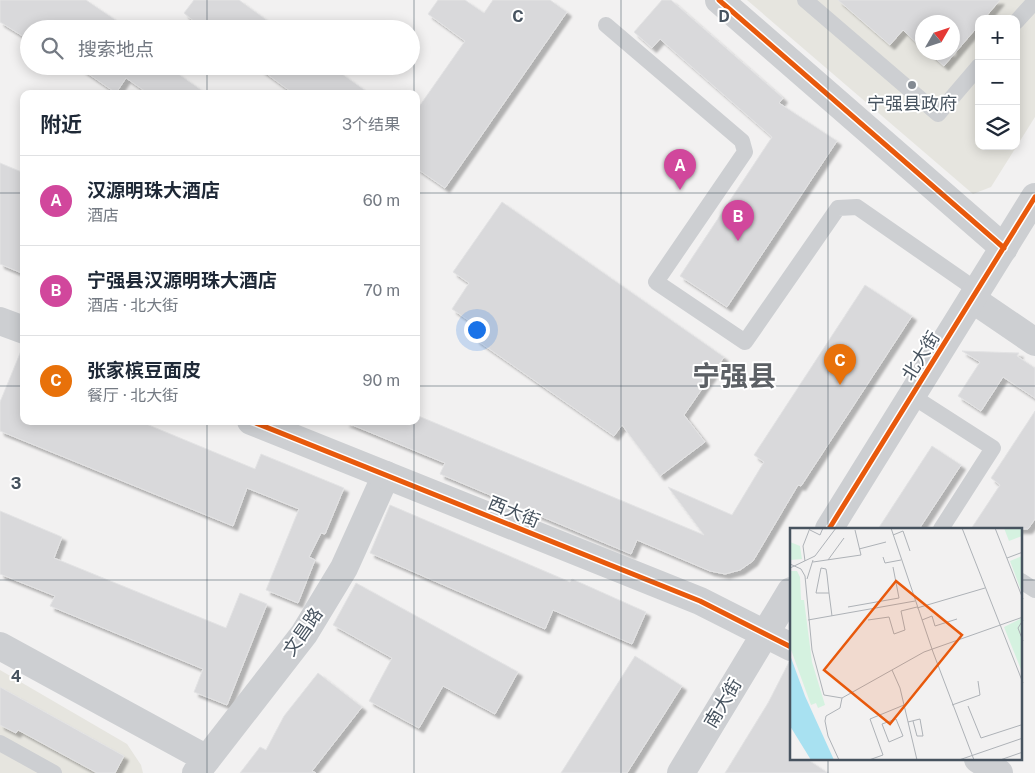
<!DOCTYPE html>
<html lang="zh">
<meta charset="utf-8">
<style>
body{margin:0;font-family:"Public Sans","Noto Sans SC",sans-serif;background:#f6f6f7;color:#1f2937}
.controls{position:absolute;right:15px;top:15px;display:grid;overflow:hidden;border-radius:10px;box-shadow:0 2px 12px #0003}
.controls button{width:45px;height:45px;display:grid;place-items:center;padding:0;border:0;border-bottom:1px solid #e0e1e3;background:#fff;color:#1f2937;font:25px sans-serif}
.compass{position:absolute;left:915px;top:15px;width:45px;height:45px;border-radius:50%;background:#fff;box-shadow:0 2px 12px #0003;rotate:51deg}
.you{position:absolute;left:476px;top:329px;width:18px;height:18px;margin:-12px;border:4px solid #fff;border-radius:50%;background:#1a73e8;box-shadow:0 0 0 8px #1a73e833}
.badge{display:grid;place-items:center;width:32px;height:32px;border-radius:50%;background:#db2777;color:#fff;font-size:16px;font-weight:700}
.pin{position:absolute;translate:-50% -41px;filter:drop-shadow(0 1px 2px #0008)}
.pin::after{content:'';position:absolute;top:26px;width:18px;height:15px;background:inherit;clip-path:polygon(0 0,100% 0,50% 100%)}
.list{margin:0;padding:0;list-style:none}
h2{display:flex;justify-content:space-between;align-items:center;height:65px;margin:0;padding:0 20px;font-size:21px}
h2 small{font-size:16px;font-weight:400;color:#747a83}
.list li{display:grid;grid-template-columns:32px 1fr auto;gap:15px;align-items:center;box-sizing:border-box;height:90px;padding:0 20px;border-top:1px solid #e0e1e3}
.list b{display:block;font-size:19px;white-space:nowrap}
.list p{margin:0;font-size:16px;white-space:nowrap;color:#747a83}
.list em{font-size:16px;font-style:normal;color:#747a83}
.icon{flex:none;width:28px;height:28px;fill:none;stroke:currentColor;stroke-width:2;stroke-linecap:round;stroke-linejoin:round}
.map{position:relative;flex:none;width:1035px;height:773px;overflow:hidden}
.search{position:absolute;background:#fff;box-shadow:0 2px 12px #0003;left:20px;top:20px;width:400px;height:55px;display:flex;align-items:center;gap:12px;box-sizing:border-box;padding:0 18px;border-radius:28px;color:#747a83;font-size:19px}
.panel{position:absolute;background:#fff;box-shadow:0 2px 12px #0003;left:20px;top:90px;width:400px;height:335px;border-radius:10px}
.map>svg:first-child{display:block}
.commercial{fill:#e6e5df;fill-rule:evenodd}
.building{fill:#d9d9db;stroke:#e3e3e4;filter:url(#shadow)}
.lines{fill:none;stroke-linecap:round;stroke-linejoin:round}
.service{stroke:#cdcfd2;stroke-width:16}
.minor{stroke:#cdcfd2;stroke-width:28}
.tertiary{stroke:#cdcfd2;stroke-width:28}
.cycleway-casing{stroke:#fff;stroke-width:8}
.cycleway{stroke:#e8590c;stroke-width:5}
.grid{fill:none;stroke:#47535f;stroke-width:1;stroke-opacity:0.55}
.poi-dot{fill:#838a92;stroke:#fff;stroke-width:2}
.labels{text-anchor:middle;stroke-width:4;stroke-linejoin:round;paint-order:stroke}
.poi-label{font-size:18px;fill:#47535f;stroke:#fff}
.street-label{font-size:18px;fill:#47535f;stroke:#fff}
.town-label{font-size:28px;font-weight:bold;fill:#5c6065;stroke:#fff}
.inset-road{fill:none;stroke:#aeb2b7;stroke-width:1}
.view{fill:#e8590c;fill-opacity:0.15;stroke:#e8590c;stroke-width:2.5}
.inset-edge{fill:none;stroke:#47535f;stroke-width:2.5}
.grid-label{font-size:16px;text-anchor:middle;font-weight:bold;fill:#47535f;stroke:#fff;stroke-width:4;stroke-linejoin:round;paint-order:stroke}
</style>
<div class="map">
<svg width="1035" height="773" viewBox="0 0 1035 773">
<defs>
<filter id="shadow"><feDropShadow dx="4.5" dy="4.5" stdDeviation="1" flood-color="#0004"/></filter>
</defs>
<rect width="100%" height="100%" fill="#f2f1f1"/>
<path class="commercial" d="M747 0H1035V117L991 187 973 194ZM979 19H1016V146H979ZM922 22H952V52H922Z
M0 670 127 744 141 765 143 773H0Z"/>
<path class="building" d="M0 0H86L129 29H29V40L0 22Z
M194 0H239L279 29H203L184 13Z
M438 0H465L484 13 493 0H550L567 12 445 188 416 168V111L465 41 428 14Z
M662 0H671L783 98 779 103 837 141 727 307 680 276 772 137 660 39 652 48 634 32Z
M838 0H1000L984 19H979V25L944 66 928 52H952V22H922V48L903 30 890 45Z
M77 66H167L207 94H149L126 78 116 93Z
M256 66H331L370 94H294Z
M0 163 24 173V274L0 264Z
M502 202 724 357 684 415 705 442 660 476 622 425 614 436 475 339 481 329 452 309 469 283 453 272Z
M865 285 912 316 801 486 798 485 753 561 740 570 725 574 710 571 637 540 631 554 440 474 445 463 345 422 416 421V415L704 535 668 487 732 515 764 462 754 455Z
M23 346 24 421H139L255 469 261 454 344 488 325 534 321 533 309 557 315 560 298 603 266 590 299 509 247 488 233 526 0 431V402Z
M962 351 1019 353 1017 356 1035 368V398L1003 377 981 411 958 396 980 362Z
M1035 411V519L1028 529H971L1000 485 991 478Z
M932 446 961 465 919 529H878Z
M390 505 570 582 572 579 646 612 632 644 553 610 545 629 370 553Z
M0 511 62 537 54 558 226 628 240 593 267 604 227 705 194 692 203 669 50 606 55 596 0 574Z
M356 583 518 672 495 714 443 686 419 728 369 701 392 658 333 625Z
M635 656 682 686 627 773H561Z
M789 662 791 663V759H807L828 773H725L768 703Z
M318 673 362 707 312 771 316 773H240L260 747 266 750 284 716Z
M0 687 124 756 115 773H97L18 730 16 733 0 725Z"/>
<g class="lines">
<path class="service" d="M805 0 938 114 979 66
M1016 22 1035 1
M606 25 742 141 745 152 656 282 745 342 838 208 857 207 978 291
M912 396 993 448 941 529
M1021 581 1035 590
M0 743 54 773"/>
<path class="minor" d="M719 0 1004 248
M972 299 1035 342
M0 646 207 759
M196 773 304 634 344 568 386 475"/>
<path class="tertiary" d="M0 321 24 330
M251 421 700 601 791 647
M829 529 1035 197
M978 759 999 773
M681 773 791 591"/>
<g class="cycleway-casing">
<path id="cycleway" d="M719 0 1004 248
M251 421 700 601 791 647
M829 529 1035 197"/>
</g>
<use href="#cycleway" class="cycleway"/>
</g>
<path class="grid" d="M207 0V29M414 0V94M621 0V773M828 0V529M207 66V94M0 193H24M416 193H1035M0 386H24M416 386H1035M207 421V773M414 421V773M0 580H791M1021 580H1035M828 759V773"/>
<circle class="poi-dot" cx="912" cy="85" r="5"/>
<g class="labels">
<g class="poi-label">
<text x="912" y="110">宁强县政府</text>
</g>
<g class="street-label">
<text transform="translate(921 356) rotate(-58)" y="6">北大街</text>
<text transform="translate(514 512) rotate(22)" y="6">西大街</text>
<text transform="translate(303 632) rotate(-55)" y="6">文昌路</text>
<text transform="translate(723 703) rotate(-59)" y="6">南大街</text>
</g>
<g class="town-label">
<text x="734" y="386">宁强县</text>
</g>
</g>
<g transform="translate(790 528)">
<rect width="232" height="232" fill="#f2f1f1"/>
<path d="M214 0H232V8L219 13ZM0 14 10 18 12 31 0 32ZM232 28V65L220 33ZM0 43H7L10 49 11 72H14L22 134 35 177 28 180 26 175 21 177 0 119ZM232 90V144L214 99Z" fill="#d5f2e0"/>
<path d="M0 127 15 168 44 232H21L0 198Z" fill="#a8e1f1"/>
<path class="inset-road" d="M101 0 143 124 184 232M172 0 233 155M205 0 233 71M20 2 30 7 33 0M103 7 113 3 120 23M69 21 96 14M93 29 95 35 111 32M217 30 233 24M38 32 54 10M15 33 13 18 20 0M23 34 71 27 65 2M0 36 11 41 15 48 22 122 34 167 52 170 134 124 233 89M0 40 25 28 46 0M17 51 23 32M39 65H26L31 40 36 41 37 47 39 65 42 88M58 79 109 70 103 39M127 80 195 60M18 92 125 73M78 92 99 89 104 106 115 102 111 83 127 79M132 92 142 88 145 98 167 91M233 92 228 100 233 113M102 142 110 160 127 232M162 177 190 167 188 153M178 178 191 210 231 197M106 191 113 208 99 214 92 196ZM118 194 130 191 133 208H127L123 193M49 232 38 208 35 193 36 188 50 180 52 170M79 232 93 227 80 191 114 177M169 232 233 210M210 232 233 224"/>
<path class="view" d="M106 53 172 107 100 196 34 142Z"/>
<rect width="232" height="232" class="inset-edge"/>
</g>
<g class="grid-label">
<text x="518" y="22">C</text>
<text x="724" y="22">D</text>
<text x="16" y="489">3</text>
<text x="16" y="682">4</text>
</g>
</svg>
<div class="controls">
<button>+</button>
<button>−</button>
<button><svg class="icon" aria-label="layers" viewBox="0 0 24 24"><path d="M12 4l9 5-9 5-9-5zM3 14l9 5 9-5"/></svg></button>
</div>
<svg class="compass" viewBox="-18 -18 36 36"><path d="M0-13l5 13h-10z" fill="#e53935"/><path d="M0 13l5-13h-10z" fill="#747a83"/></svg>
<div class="you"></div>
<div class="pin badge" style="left:680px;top:190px;background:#d1479c">A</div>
<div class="pin badge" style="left:738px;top:241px;background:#d1479c">B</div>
<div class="pin badge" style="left:840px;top:385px;background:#e8710a">C</div>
<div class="search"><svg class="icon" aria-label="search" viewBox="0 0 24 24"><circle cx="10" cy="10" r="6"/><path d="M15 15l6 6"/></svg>搜索地点</div>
<section class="panel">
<h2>附近<small>3个结果</small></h2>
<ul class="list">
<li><span class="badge" style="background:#d1479c">A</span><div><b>汉源明珠大酒店</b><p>酒店</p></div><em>60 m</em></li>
<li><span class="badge" style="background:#d1479c">B</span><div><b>宁强县汉源明珠大酒店</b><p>酒店 · 北大街</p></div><em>70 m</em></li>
<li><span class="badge" style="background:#e8710a">C</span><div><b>张家槟豆面皮</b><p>餐厅 · 北大街</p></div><em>90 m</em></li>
</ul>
</section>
</div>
